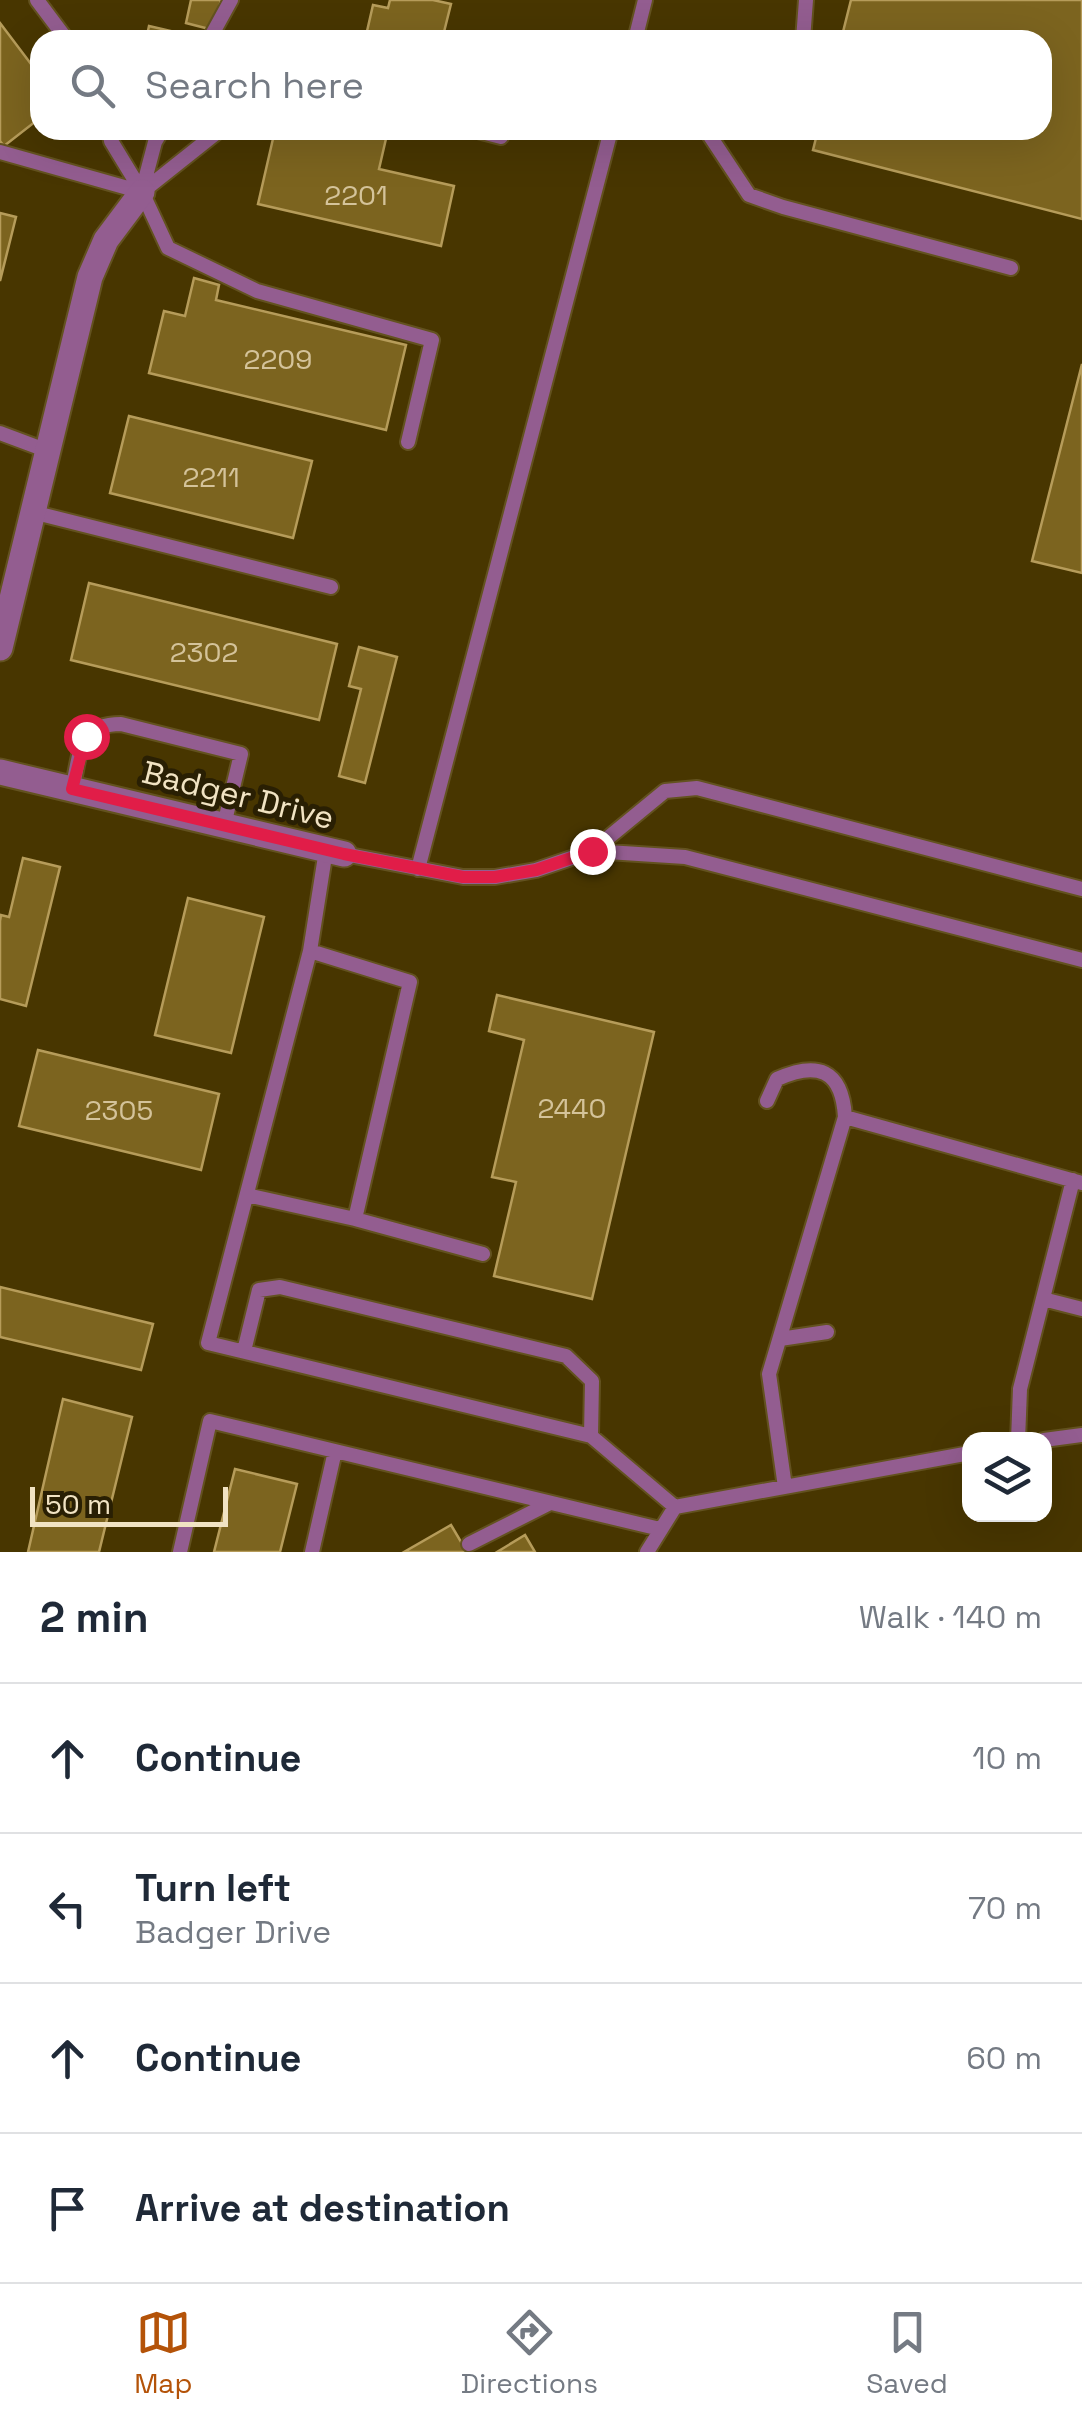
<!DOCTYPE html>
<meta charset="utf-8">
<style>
body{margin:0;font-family:"Space Grotesk",sans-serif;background:#f6f6f7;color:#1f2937}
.controls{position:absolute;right:30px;bottom:30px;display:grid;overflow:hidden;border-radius:20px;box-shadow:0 10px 40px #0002}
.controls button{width:90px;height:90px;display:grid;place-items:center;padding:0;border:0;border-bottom:2px solid #e0e1e3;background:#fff;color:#1f2937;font:50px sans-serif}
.scale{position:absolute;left:30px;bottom:25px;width:198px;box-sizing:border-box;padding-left:10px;border:5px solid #f1e3c3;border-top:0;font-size:28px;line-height:35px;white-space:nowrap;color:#f1e3c3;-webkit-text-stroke:8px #291f03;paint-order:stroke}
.stop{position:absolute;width:30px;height:30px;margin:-22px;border:8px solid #e11d48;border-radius:50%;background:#fff}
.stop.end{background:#e11d48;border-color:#fff;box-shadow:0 2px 10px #0008}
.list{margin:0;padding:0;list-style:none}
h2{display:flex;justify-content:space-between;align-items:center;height:130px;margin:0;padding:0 40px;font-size:42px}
h2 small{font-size:32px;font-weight:400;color:#747a83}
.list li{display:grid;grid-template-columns:65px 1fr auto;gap:30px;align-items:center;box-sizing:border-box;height:150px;padding:0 40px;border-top:2px solid #e0e1e3}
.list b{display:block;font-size:38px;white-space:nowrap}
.list p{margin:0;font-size:32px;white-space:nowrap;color:#747a83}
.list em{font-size:32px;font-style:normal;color:#747a83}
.icon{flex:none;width:55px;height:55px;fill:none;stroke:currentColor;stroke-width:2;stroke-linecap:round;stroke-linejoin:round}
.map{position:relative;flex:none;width:1082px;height:1552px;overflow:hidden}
.search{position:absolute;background:#fff;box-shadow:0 10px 40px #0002;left:30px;right:30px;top:30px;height:110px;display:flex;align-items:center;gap:25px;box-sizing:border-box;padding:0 35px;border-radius:30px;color:#747a83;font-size:38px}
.sheet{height:730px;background:#fff}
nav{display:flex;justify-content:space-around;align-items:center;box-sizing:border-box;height:140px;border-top:2px solid #e0e1e3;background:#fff;font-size:28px;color:#747a83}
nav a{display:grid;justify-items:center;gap:5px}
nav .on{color:#b45309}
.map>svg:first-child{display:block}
.building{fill:#7c641f;stroke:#b69c5a;stroke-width:2.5}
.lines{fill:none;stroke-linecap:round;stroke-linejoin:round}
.lane-casing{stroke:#63521f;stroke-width:18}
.street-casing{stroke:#63521f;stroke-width:29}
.lane{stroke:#935d90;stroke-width:14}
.street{stroke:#935d90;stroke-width:25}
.route{stroke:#e11d48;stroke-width:12}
.labels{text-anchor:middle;stroke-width:10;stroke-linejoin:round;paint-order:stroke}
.number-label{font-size:28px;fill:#d4c39a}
.street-label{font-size:32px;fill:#f1e3c3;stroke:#291f03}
</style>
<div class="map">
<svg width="1082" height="1552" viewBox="0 0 1082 1552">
<rect width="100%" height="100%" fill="#483600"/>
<path class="building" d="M191 0H221L213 30 186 23Z
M390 0H433L451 4 442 40H365L373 5 388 8Z
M851 0H1082V219L813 150 818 130H1042V40H841Z
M0 23 40 76V118L4 146 0 141Z
M149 26 196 37 195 40H146Z
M275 130H388L379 169 454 186 441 246 258 204Z
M0 213 16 217 0 281Z
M194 278 219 285 216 300 406 345 386 430 149 373 164 311 185 316Z
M1082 364V573L1032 561Z
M129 416 312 461 293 538 110 493Z
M89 583 337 644 319 720 71 660Z
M359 647 397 657 365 783 339 776 361 689 349 686Z
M23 858 60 867 26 1006 0 999V921L1 915 9 917Z
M188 898 264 917 231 1053 155 1035Z
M497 995 654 1032 592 1299 494 1276 516 1182 492 1177 524 1040 489 1031Z
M38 1050 219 1094 201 1170 19 1126Z
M0 1287 153 1324 141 1370 0 1337Z
M63 1399 132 1417 99 1552H28Z
M235 1469 297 1484 280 1552H214Z
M451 1525 467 1552H404Z
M525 1535 535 1552H497Z"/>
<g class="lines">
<g class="lane-casing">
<path id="lane" d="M37 0 67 40
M209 40 231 0
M635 40 645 0
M803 40 806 0
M109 130 111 141 142 192 168 248 257 291 432 340 408 442
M474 130 501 137
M706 130 749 195 783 207 1011 268
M0 152 142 192
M142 191 155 142 162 130
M142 192 220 130
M0 433 48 451
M32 512 331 587
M72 789C81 753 77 724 121 724L241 754 224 825
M326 850 310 951 208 1343 591 1436 675 1507
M592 851 665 791 697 788 1082 889
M344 854 463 877H495L536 870 592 851 685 857 1082 960
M418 869 611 130
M767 1101 777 1079C817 1061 842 1069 845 1117
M247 1195 355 1219 410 982 310 951
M355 1219 483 1254
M1043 1299 1082 1309
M780 1339 827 1332
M244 1351 259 1290 280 1287 566 1356 592 1381 591 1436
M1018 1440 1020 1389 1073 1180
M1044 1440 1082 1435
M785 1487 769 1374 845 1117 1082 1183
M469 1544 550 1503
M180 1552 210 1421 335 1451
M312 1552 335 1451 660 1529
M647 1552 675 1507 970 1453"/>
</g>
<g class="street-casing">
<path id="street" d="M0 648 90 277 106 240 142 192
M0 772 344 854"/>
</g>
<use href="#lane" class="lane"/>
<use href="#street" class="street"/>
</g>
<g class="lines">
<path class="route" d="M86 736 72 789 344 854 463 877H495L536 870 592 851"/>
</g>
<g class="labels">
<g class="number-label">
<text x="356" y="205">2201</text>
<text x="278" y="369">2209</text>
<text x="211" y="487">2211</text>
<text x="204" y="662">2302</text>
<text x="572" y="1118">2440</text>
<text x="119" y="1120">2305</text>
</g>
<g class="street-label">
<text transform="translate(238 795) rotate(14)" y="11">Badger Drive</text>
</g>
</g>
</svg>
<div class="controls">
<button><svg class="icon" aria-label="layers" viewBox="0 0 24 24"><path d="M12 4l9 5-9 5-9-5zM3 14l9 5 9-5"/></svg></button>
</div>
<div class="scale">50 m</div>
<div class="stop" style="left:86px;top:736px"></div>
<div class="stop end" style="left:592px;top:851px"></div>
<div class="search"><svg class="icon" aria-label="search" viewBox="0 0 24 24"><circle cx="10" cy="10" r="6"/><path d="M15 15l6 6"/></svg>Search here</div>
</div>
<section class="sheet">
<h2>2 min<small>Walk · 140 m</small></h2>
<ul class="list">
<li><svg class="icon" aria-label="ahead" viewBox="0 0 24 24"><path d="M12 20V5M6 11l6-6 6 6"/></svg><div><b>Continue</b></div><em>10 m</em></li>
<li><svg class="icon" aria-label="left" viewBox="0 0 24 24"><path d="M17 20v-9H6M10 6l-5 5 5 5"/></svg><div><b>Turn left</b><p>Badger Drive</p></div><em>70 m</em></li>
<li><svg class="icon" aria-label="ahead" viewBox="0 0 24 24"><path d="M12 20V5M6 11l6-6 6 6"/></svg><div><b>Continue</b></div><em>60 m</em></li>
<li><svg class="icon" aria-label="arrive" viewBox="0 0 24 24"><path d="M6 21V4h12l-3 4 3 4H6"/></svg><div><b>Arrive at destination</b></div></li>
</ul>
</section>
<nav>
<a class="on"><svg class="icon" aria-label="map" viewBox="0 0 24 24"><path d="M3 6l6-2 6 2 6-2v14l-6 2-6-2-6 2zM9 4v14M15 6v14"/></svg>Map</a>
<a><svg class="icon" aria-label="directions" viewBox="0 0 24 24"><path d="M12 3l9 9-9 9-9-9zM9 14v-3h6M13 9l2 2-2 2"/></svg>Directions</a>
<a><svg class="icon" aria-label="saved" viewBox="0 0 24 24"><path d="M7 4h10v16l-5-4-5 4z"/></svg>Saved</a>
</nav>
